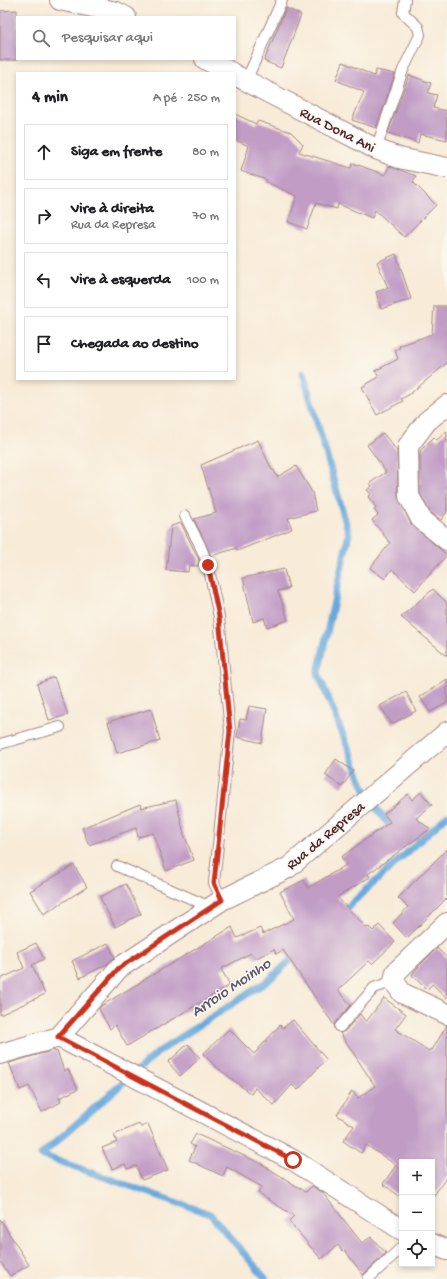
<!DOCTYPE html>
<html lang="pt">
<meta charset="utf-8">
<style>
body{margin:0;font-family:"Gochi Hand",sans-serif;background:#f6f6f6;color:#202124}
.controls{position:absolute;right:12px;bottom:12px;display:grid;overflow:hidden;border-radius:0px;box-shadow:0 2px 6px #0003}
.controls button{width:36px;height:36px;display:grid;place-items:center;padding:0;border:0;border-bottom:1px solid #e0e0e0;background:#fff;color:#202124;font:20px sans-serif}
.stop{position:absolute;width:12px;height:12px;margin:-9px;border:3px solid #c8321e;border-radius:50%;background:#fff}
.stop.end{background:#c8321e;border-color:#fff;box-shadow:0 1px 4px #0008}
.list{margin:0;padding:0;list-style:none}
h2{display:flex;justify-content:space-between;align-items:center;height:52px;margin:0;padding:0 16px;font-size:17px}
h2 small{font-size:13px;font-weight:400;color:#757577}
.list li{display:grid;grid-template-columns:26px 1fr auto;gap:12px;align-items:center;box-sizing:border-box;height:56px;margin:0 8px 8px;padding:0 8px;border:1px solid #e0e0e0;border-radius:0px}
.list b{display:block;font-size:15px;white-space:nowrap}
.list p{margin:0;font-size:13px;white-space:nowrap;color:#757577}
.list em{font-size:13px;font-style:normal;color:#757577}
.icon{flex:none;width:22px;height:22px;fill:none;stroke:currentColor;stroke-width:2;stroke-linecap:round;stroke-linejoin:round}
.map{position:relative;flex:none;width:447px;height:1279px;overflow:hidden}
.search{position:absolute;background:#fff;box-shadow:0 2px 6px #0003;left:16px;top:16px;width:220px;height:44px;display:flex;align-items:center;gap:10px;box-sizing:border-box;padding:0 14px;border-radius:0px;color:#757577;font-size:15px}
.panel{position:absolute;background:#fff;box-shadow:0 2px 6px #0003;left:16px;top:72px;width:220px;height:308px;border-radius:0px}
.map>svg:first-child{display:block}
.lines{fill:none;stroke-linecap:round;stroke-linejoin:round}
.stream{stroke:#68a9dc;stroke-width:7}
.building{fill:#c19dc6}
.lane-casing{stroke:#a18582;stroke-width:12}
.street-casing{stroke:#a18582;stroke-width:22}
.lane{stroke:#fff;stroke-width:10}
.street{stroke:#fff;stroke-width:20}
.route{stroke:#c8321e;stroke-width:5}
.labels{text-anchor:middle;stroke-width:3;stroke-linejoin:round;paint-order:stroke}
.street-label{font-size:15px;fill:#4a1f2b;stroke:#fbf7ec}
.water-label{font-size:16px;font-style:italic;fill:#565672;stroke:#fbf7ec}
</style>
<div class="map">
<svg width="447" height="1279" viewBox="0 0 447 1279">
<rect width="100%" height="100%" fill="#fbf7ec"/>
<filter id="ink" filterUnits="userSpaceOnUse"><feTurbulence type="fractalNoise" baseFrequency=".025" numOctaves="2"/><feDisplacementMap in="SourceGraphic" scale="8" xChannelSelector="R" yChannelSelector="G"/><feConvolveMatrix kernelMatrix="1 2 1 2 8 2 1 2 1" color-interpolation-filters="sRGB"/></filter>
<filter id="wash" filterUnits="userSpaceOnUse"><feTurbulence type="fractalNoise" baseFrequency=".012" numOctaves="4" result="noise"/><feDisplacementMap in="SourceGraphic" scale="16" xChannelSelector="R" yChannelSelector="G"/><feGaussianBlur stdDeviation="0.9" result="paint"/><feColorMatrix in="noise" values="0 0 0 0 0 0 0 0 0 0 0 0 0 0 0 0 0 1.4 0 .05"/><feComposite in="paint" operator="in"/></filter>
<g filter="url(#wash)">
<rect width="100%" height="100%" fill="#f8ebd8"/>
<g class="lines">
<path class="stream" d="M303 373 349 534 318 673 368 797 394 831
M340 914 447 816
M266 1279 210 1214 41 1155 158 1052 269 980 297 954"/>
</g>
<g id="blocks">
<path class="building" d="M286 8 301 15 281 68 264 61Z
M17 10V60H0V11Z
M343 62 374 76 376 70 395 74 376 128 352 120 364 92 336 80Z
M409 75 431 83 428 93 437 95 433 108 447 111V140L420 134 418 143 388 133Z
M235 114 256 124 258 121 291 132 303 144 299 152 351 168 353 163 385 175 389 166 416 176 413 182 436 205 404 237 375 210 372 218 338 204 337 209 316 203 307 229 288 222 297 196 266 182 267 180 241 171 249 146 235 140Z
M396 254 411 299 381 309 376 292 388 288 377 262Z
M434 306H447V363L410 394 401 399 403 401 377 415 362 387 379 377 375 371 398 359 395 350 400 348 399 346 432 334Z
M447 431V512L441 520 430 512 420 493V451L434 437 437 440Z
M383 433 397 451 398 497 411 524 447 555 415 591 392 569 385 579 370 568 390 543 372 520 378 515 374 509 376 507 368 497 371 494 367 490 372 486 370 483 386 472 367 445Z
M258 440 272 470H274L277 477 296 466 312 492 316 511 288 518 292 529 237 551V548L211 556 194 519 216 513 201 465Z
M181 523 199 560 198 566 189 565 188 572 166 570 171 526Z
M284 569 289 588 278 591 288 620 267 627 264 618 253 622 243 578Z
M433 589 447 603V656L401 617Z
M54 677 68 715 49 720 37 684Z
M447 679V703L430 712 420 697Z
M406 692 416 711 392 724 380 706Z
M249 706 267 709 262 743 237 737 240 719 246 720Z
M151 709 160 741 117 753 108 722Z
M336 759 353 771 342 787 325 775Z
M421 792 432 805 416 818 430 829 368 874 370 877 337 897 367 928 369 927 373 931 379 925 395 942 372 964 369 961 338 990 351 1005 334 1025 283 950 276 954 274 949 255 959 251 953 221 969 230 985 127 1046 115 1025 110 1029 99 1009 101 1006 232 927 237 938 260 928 263 934 294 919 280 892 304 880 308 888 346 865 341 857 390 822 384 814 408 794 412 800Z
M176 800 184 834 194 860 166 871 153 833 138 837 136 828 89 845 82 828 140 804 141 808Z
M447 849V898L407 938 393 923 408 907 398 898Z
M74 865 87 887 44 914 30 891Z
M126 884 141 914 115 927 100 897Z
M36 943 44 959 32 965 45 994 0 1015V979L24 968 17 952Z
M108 943 115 957 107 964 80 978 72 961Z
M437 948 447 958V998L432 984 427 990 412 975 415 970Z
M384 998 406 1014 395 1029 429 1051 430 1049 432 1050 447 1025V1177L432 1198V1162H402V1198L383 1184 396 1165 366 1145 361 1153 343 1141 354 1126 337 1115 352 1091 358 1098 375 1086 340 1033 345 1031 360 1014 366 1022Z
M293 1020 326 1059 298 1090 292 1085 274 1105 255 1088 251 1094 215 1066 203 1054 229 1029 254 1054 280 1025 283 1028Z
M188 1044 200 1058 180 1076 168 1062Z
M54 1050 55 1052 57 1051 64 1071 68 1069 78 1089 59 1098 61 1102 42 1112 29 1086 20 1090 9 1063Z
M139 1124 141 1127 148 1124 168 1170 142 1180 136 1166 127 1169 125 1164 112 1169 102 1148 117 1142 114 1135Z
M196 1134 260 1163 306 1192 312 1186 322 1192 362 1243 371 1237 386 1253 363 1275 344 1249 342 1251 338 1245 321 1259 289 1221 294 1216 258 1193 262 1187 227 1167 223 1176 189 1160 195 1147 190 1144Z
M0 1219 29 1265 10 1276 0 1261Z"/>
</g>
</g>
<g filter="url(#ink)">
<use href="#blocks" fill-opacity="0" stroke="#a18582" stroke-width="1"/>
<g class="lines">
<g class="lane-casing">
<path id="lane" d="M246 81 282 0
M376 149 403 70 420 35 418 27 403 13 405 0
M185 516 199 543 208 565 219 617 230 731 214 883 222 900
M0 744 60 727
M117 866 210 907
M340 1027 374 988 394 981
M368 1279 402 1247"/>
</g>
<g class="street-casing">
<path id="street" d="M60 0 116 12 126 17
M205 59 232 73
M235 75 376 149 399 158 447 168
M447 405 427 421 408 446 409 496 421 519 447 540
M447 923 396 972 394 981 402 993 447 1014
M59 1037 293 1160 402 1230
M0 1054 59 1037 119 968 222 900 288 868 447 732
M432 1244 447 1250"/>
</g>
<use href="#lane" class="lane"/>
<use href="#street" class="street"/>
</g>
</g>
<g class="lines" filter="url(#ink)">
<path class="route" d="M208 565 219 617 230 731 214 883 222 900 119 968 58 1037 293 1160"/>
</g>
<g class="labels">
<g class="street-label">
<text transform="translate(338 129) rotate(27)" y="5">Rua Dona Ani</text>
<text transform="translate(325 835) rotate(-40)" y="5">Rua da Represa</text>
</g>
<g class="water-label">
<text transform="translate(230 986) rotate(-34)" y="6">Arroio Moinho</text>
</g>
</g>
</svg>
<div class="controls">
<button>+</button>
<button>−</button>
<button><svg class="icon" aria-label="locate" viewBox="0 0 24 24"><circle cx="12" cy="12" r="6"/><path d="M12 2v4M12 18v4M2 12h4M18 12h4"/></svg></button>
</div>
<div class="stop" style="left:293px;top:1160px"></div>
<div class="stop end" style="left:208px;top:565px"></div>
<div class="search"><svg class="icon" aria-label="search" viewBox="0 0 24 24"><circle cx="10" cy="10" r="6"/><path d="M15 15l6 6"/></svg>Pesquisar aqui</div>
<section class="panel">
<h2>4 min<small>A pé · 250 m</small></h2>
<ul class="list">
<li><svg class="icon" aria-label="ahead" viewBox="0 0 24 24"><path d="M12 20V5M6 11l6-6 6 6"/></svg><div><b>Siga em frente</b></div><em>80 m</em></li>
<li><svg class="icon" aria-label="right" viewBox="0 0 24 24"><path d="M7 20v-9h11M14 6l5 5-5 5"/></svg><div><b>Vire à direita</b><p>Rua da Represa</p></div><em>70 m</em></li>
<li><svg class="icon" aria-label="left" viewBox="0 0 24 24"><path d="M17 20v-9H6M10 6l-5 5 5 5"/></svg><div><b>Vire à esquerda</b></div><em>100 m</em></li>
<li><svg class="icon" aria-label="arrive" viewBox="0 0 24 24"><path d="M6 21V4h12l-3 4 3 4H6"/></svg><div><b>Chegada ao destino</b></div></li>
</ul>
</section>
</div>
